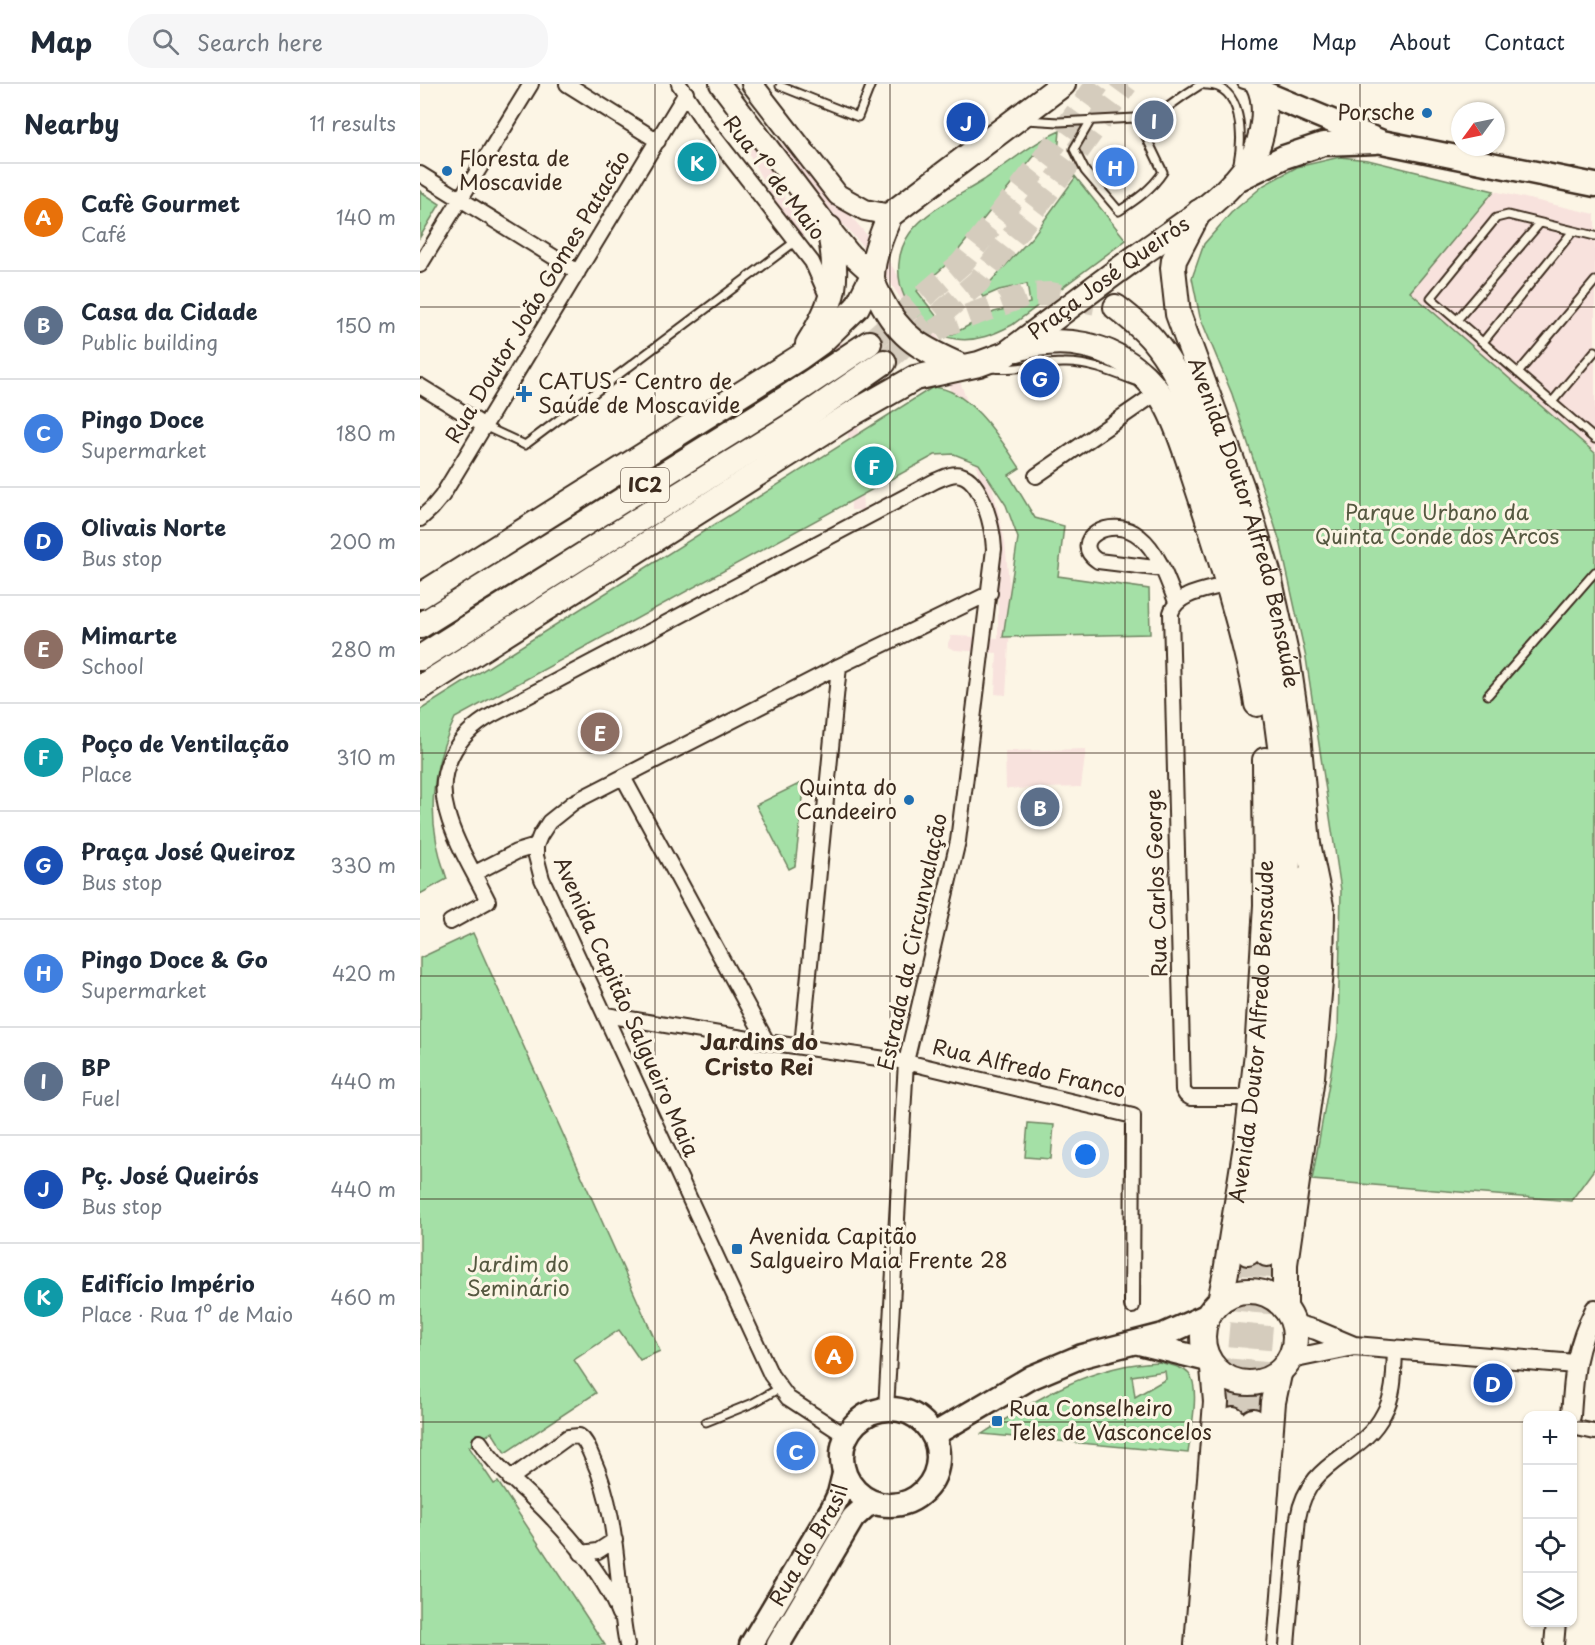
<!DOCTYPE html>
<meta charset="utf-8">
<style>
body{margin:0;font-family:"Playpen Sans",sans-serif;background:#f6f6f7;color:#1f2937}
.controls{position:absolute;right:18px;bottom:18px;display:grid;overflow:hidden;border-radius:12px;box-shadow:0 2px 4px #0004}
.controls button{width:54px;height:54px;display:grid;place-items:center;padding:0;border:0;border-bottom:2px solid #e0e1e3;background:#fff;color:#1f2937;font:30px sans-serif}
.compass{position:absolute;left:1031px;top:18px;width:54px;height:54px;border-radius:50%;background:#fff;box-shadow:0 2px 4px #0004;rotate:237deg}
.you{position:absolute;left:666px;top:1071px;width:21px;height:21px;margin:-15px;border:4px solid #fff;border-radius:50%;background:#1a73e8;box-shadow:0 0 0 9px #1a73e833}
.badge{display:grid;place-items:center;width:39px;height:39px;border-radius:50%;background:#1a73e8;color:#fff;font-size:20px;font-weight:700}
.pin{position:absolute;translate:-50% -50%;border:3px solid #fff;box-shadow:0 2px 6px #0006}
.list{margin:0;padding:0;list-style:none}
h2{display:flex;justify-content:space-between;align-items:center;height:78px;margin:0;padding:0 24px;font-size:26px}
h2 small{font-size:20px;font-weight:400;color:#747a83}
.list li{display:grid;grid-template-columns:39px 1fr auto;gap:18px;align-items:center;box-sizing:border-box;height:108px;padding:0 24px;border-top:2px solid #e0e1e3}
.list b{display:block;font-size:22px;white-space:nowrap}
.list p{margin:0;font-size:20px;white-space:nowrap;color:#747a83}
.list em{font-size:20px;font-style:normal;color:#747a83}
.icon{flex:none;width:33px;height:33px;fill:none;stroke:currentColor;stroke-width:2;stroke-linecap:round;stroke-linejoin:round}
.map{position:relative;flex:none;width:1175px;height:1561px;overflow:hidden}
header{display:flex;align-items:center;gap:36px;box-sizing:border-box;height:84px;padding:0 30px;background:#fff;border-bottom:2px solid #e0e1e3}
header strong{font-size:28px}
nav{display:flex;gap:33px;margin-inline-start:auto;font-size:21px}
.search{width:420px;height:54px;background:#f6f6f7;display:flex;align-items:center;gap:15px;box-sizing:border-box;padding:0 21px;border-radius:24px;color:#747a83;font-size:22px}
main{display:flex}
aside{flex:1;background:#fff}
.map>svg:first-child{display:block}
.built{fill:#f8e2dd}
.green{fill:#a4e0a6;stroke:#708562;stroke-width:1.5;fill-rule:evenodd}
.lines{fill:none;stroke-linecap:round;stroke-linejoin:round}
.trunk-tunnel{stroke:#d5ccbd;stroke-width:24;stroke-dasharray:24 12;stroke-linecap:butt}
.service-casing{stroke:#3b2a1e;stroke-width:11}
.minor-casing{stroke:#3b2a1e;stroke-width:18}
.tertiary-casing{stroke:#3b2a1e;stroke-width:22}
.secondary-casing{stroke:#3b2a1e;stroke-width:24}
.primary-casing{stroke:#3b2a1e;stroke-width:27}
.trunk-casing{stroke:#3b2a1e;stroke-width:28}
.service{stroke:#fcf5e5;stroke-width:7}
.minor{stroke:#fcf5e5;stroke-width:14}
.tertiary{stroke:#fcf5e5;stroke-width:18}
.secondary{stroke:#fcf5e5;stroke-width:20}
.primary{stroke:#fcf5e5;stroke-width:22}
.trunk{stroke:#fcf5e5;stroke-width:24}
.grid{fill:none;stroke:#3b2a1e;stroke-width:1.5;stroke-opacity:0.55}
.poi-dot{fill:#1f6fb2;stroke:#fcf5e5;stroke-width:2}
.labels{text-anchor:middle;stroke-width:6;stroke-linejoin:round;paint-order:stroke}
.shield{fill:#fcf5e5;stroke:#75675a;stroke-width:1.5}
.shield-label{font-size:20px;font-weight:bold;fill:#3b2a1e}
.poi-label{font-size:21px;fill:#3b2a1e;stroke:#fcf5e5;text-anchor:start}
.street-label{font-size:21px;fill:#3b2a1e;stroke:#fcf5e5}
.park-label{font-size:21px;fill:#555840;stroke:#fcf5e5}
.neighbourhood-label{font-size:22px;font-weight:bold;fill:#3b2a1e;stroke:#fcf5e5}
</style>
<header>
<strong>Map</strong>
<div class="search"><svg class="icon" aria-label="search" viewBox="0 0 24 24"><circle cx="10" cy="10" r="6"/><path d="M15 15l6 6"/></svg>Search here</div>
<nav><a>Home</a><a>Map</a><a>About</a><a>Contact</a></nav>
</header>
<main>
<aside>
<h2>Nearby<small>11 results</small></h2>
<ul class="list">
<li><span class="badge" style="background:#e8710a">A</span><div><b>Cafè Gourmet</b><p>Café</p></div><em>140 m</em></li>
<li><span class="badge" style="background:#5c6f8a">B</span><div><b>Casa da Cidade</b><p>Public building</p></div><em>150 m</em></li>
<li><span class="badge" style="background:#3f7fe0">C</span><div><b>Pingo Doce</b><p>Supermarket</p></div><em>180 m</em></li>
<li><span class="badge" style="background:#1a4fb4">D</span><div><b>Olivais Norte</b><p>Bus stop</p></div><em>200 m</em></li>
<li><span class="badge" style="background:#8d6e63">E</span><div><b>Mimarte</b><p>School</p></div><em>280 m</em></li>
<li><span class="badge" style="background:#0f9aa8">F</span><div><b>Poço de Ventilação</b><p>Place</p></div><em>310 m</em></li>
<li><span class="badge" style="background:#1a4fb4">G</span><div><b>Praça José Queiroz</b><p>Bus stop</p></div><em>330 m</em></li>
<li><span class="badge" style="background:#3f7fe0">H</span><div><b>Pingo Doce &amp; Go</b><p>Supermarket</p></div><em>420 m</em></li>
<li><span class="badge" style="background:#5c6f8a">I</span><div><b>BP</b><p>Fuel</p></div><em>440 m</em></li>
<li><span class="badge" style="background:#1a4fb4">J</span><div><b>Pç. José Queirós</b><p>Bus stop</p></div><em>440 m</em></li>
<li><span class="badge" style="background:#0f9aa8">K</span><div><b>Edifício Império</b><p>Place · Rua 1º de Maio</p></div><em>460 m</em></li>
</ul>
</aside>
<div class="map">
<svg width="1175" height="1561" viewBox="0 0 1175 1561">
<rect width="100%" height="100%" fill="#fcf5e5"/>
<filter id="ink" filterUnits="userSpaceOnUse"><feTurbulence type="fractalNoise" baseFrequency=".0167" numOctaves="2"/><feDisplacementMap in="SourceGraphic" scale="12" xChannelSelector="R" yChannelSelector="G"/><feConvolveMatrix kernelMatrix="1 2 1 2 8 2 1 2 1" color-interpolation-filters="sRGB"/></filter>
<g filter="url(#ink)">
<path class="built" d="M305 25 354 90 397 180 419 245 435 317 440 357 443 426H431L429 358 424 319 417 281 398 218 386 184 359 127Z
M343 41 412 110 464 171 508 234 536 287 562 357 585 458 590 508V544L586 611 575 610 577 569 535 566 528 563V559L531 552H535L578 554V508L574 460 560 396 551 361 525 292 498 241 469 197 438 157 388 102Z
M1074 107 1175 130V369L990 208Z
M666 665 661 703 586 705 585 667Z"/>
<path class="green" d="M640 47 638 68 642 76 706 156 592 241C575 250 556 258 536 255 489 248 462 188 490 149 508 125 539 112 564 96 589 79 612 59 640 47ZM615 71 655 94 613 152 560 209 563 213 579 206 607 200 610 219 574 228 531 251 497 207 529 178Z
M920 73 948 76 1074 107 990 208 1175 369V1084L1151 1117 892 1096 918 948 921 806 886 574 861 461 812 310 780 233 772 194 784 160 811 129 844 101 877 83Z
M0 107 20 120 0 153Z
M513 303C550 305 581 356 600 384L589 391 615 434 644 442 638 492 729 505 730 550 583 553 598 454 586 421 559 380 534 370 515 371 35 634C9 689 6 738 27 795L0 810V626Z
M385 697 375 782 369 785 336 721Z
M53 849 240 1267 220 1276 199 1246 154 1276 176 1309 85 1369 72 1348 49 1363 74 1400 78 1398 185 1561H0V874Z
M608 1039 634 1041 631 1075 605 1073Z
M739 1278C749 1281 762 1282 769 1290 781 1302 770 1353 768 1369L562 1350C617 1315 671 1280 739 1278ZM745 1287 746 1295 715 1313 712 1292Z"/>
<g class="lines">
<path class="trunk-tunnel" d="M515 247 526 240 606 211 631 210 696 223
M449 259 541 180 623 76 678 0
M464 278 558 198 641 90 706 0
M813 1335 828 1169
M833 1337 847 1170"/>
<g class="service-casing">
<path id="service" d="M822 0 835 4
M786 1C823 0 823 54 818 79
M360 2 438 33 451 0
M606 36 639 38 734 33 766 10 780 1 788 0
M671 36 654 65 665 87 699 127C716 116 732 105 743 88L717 34
M1175 152 1088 131 1076 134 1011 214 1175 355
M1037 236 1120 139
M1063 258 1153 147
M573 284C597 287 619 279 643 279 667 278 692 288 715 297
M1098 289 1175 197
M1132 318 1175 267
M64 342 105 361 376 157
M1068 611 1175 488
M286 1338 333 1319 360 1304"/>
</g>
<g class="minor-casing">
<path id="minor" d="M147 0 238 57
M259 0 289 46 392 178 408 214
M0 90 158 188
M0 181 111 0
M0 302 63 341
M616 392 738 308
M0 435 12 424 22 412 266 9
M743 485 678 477C647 457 692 429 720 453 738 467 748 497 756 518
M808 500C790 506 757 508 751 529L763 1006 766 1011 771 1014H833
M203 693 347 958
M55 789 96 768 116 762
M30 838 68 817C54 788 35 759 27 728 15 687 36 651 72 631L515 397C523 394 532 388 541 391 563 397 573 446 574 465L538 757 486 978 466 1325
M186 931 347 958 486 978 713 1032 712 1222
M382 962 419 582
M1152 1343 1175 1348
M426 1352 368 1314 351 1291 122 795 116 772V762L120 752 129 738 154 718 419 582 570 509
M60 1358C73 1379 89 1392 107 1409 140 1440 183 1487 199 1530
M90 1395 148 1353 159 1352C167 1357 169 1367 173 1375 200 1434 195 1499 207 1561
M161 1469 178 1467 195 1456
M867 1561 878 1434C888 1374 941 1375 964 1329 975 1310 974 1287 975 1265"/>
</g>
<g class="tertiary-casing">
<path id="tertiary" d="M874 1240 896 1246 934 1262 1155 1280
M871 1275 934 1262
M1151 1332C1154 1288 1155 1265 1175 1225
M1134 1561 1136 1538"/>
</g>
<g class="secondary-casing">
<path id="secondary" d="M300 0 409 144 431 171 452 190
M332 0 418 111 445 126 470 131"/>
</g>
<g class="primary-casing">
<g id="primary">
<path d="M842 8 962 58 1175 101"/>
<path d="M813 98 864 73 903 60 955 58"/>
<path d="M719 1259 788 1276"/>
<circle cx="470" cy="1373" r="48"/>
<path d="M513 1351 612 1293 662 1272 743 1251 788 1231"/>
<path id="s1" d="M331 1561 413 1423 419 1410 424 1390"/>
<path d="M358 1561 433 1434 446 1422 455 1419"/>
</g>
</g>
<g class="trunk-casing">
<g id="trunk">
<path id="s2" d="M779 128 754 176 753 184 758 230 822 404 848 488 868 579 877 640 888 760 902 827 901 886 892 993 865 1180V1224"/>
<path d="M696 223C709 233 722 243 733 256 768 298 786 362 803 414 811 439 820 464 827 490 850 579 865 672 868 764 869 787 865 810 865 833 860 946 846 1057 828 1169"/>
<path d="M388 260C398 244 409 225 413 205 416 186 413 163 409 144"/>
<path d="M597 265C642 251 689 259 724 292 733 301 742 312 748 324 761 349 769 379 778 405 793 450 807 495 819 540 826 567 833 593 837 620"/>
<path d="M543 283C504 266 480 255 460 214 457 208 452 199 452 193 452 175 463 147 470 131L643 0"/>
<path d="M0 512 380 273 401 258 437 223 451 195"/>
<path d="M0 542 368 313 449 259"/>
<path d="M0 574 220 435 380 336 464 278"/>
<path id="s3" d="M0 604 435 328 495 294 559 280 586 270C632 236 676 202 722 169 758 143 809 114 832 74 843 55 849 21 838 0"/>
<path d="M847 1170 866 1052 876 968 886 794"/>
<circle cx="829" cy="1253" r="46"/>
<path id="s4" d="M800 1217 806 1188 827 1055 837 969 846 821 845 676"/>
<path d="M777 1561 796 1318 793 1284"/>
<path d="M795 1561 813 1335"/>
<path d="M815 1561 833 1337"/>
<path d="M834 1561 853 1318 859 1290"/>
</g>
</g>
<use href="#service" class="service"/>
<use href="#minor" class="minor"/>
<use href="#tertiary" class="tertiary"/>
<use href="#secondary" class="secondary"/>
<use href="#primary" class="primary"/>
<use href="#trunk" class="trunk"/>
</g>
</g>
<path class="grid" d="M235 0V1561M470 0V1561M705 0V1561M940 0V1561M0 223H1175M0 446H1175M0 669H1175M0 892H1175M0 1115H1175M0 1338H1108M1152 1338H1175"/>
<g class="poi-dot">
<circle cx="1007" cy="29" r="6"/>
<circle cx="27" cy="87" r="6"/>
<path d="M101 301h6v6h6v6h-6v6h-6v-6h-6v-6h6z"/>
<circle cx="489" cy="716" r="6"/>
<rect x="311" y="1159" width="12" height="12" rx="3"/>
<rect x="571" y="1331" width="12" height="12" rx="3"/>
</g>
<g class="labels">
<rect class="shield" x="201" y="384" width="48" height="34" rx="4.5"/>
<g class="shield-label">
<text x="225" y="408">IC2</text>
</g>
<g class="poi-label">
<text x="995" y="36" text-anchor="end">Porsche</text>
<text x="39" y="82">Floresta de<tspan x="39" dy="24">Moscavide</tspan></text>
<text x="118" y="305">CATUS - Centro de<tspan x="118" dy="24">Saúde de Moscavide</tspan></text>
<text x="477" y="711" text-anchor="end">Quinta do<tspan x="477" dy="24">Candeeiro</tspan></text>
<text x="329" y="1160">Avenida Capitão<tspan x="329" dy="24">Salgueiro Maia Frente 28</tspan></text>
<text x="589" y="1332">Rua Conselheiro<tspan x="589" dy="24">Teles de Vasconcelos</tspan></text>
</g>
<g class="street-label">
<text transform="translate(354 94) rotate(52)" y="7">Rua 1º de Maio</text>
<text dy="7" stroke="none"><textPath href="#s3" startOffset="806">Praça José Queirós</textPath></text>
<text transform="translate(118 213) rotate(-59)" y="7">Rua Doutor João Gomes Patacão</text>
<text dy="7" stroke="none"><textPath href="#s2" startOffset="328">Avenida Doutor Alfredo Bensaúde</textPath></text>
<text transform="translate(737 799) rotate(-92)" y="7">Rua Carlos George</text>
<text transform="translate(493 858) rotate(-78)" y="7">Estrada da Circunvalação</text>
<text transform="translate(206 923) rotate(66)" y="7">Avenida Capitão Salgueiro Maia</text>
<text dy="7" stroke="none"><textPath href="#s4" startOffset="272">Avenida Doutor Alfredo Bensaúde</textPath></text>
<text transform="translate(609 985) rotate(13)" y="7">Rua Alfredo Franco</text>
<text dy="7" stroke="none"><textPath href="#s1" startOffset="116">Rua do Brasil</textPath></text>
</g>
<g class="park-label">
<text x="1017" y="436">Parque Urbano da<tspan x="1017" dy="24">Quinta Conde dos Arcos</tspan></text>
<text x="98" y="1188">Jardim do<tspan x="98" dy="24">Seminário</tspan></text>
</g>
<g class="neighbourhood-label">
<text x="339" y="966">Jardins do<tspan x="339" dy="25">Cristo Rei</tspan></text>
</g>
</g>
</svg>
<div class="controls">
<button>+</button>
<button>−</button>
<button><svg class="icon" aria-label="locate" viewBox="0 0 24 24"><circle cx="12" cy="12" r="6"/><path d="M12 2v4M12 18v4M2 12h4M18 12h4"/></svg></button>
<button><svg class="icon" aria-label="layers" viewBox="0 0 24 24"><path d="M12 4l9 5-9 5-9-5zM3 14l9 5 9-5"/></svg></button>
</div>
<svg class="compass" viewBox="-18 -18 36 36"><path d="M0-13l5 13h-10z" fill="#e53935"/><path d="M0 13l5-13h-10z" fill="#747a83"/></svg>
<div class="you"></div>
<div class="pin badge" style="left:414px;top:1271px;background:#e8710a">A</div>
<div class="pin badge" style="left:620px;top:723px;background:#5c6f8a">B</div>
<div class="pin badge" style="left:376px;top:1367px;background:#3f7fe0">C</div>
<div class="pin badge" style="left:1073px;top:1299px;background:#1a4fb4">D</div>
<div class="pin badge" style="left:180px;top:648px;background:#8d6e63">E</div>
<div class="pin badge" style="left:454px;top:382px;background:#0f9aa8">F</div>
<div class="pin badge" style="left:620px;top:294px;background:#1a4fb4">G</div>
<div class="pin badge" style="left:695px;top:83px;background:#3f7fe0">H</div>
<div class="pin badge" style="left:734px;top:36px;background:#5c6f8a">I</div>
<div class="pin badge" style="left:546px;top:38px;background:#1a4fb4">J</div>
<div class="pin badge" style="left:277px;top:78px;background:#0f9aa8">K</div>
</div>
</main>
